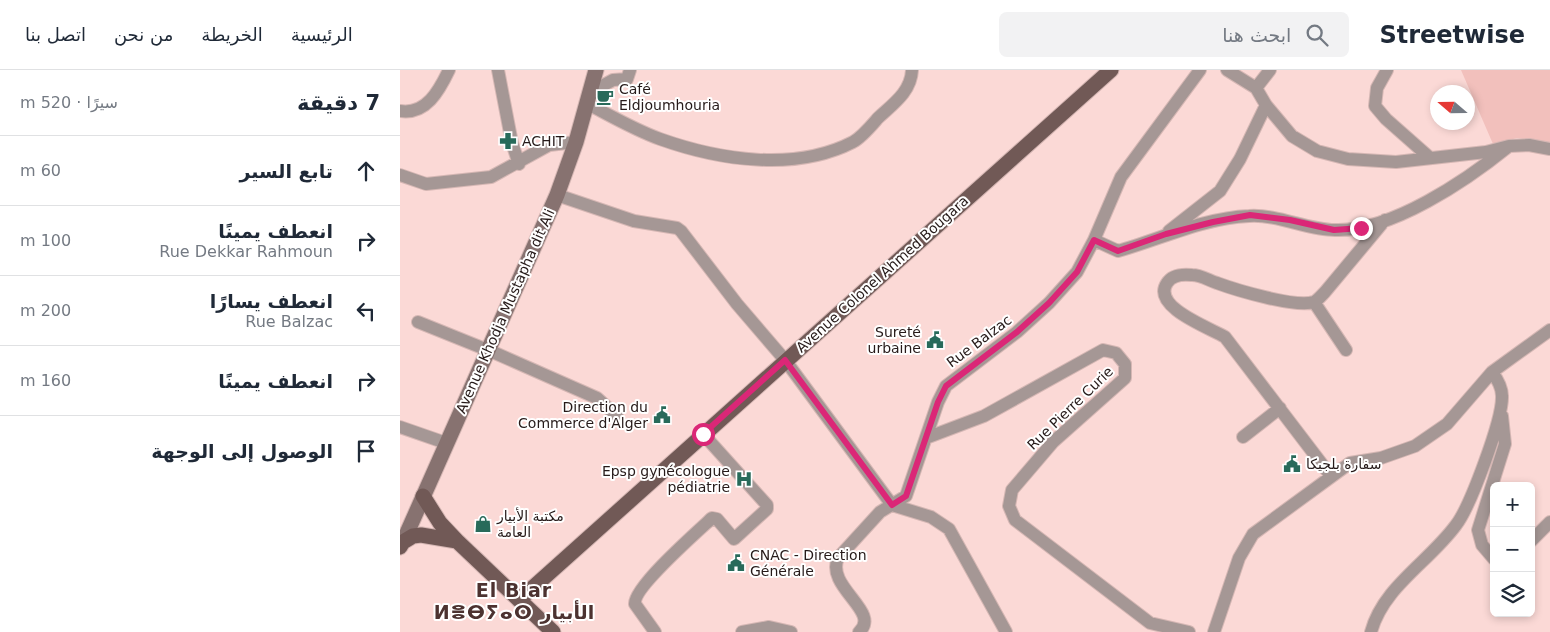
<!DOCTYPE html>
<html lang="ar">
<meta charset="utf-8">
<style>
body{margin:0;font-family:"DejaVu Sans","Noto Naskh Arabic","Noto Sans Tifinagh",sans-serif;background:#f2f2f3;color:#1f2937;direction:rtl}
.controls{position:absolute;right:15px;bottom:15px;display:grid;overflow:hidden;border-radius:8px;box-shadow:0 2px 8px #0003}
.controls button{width:45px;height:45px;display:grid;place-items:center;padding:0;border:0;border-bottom:1px solid #e0e1e3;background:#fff;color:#1f2937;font:25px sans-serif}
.compass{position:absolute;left:1030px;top:15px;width:45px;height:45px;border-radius:50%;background:#fff;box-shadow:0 2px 8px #0003;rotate:290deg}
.stop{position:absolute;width:15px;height:15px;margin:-11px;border:4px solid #db2777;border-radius:50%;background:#fff}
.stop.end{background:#db2777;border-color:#fff;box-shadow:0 1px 5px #0008}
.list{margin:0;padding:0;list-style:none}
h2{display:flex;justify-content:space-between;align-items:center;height:65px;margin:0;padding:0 20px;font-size:21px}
h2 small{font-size:16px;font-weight:400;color:#747a83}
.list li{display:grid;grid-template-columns:32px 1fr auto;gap:15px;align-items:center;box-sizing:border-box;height:70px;padding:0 20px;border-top:1px solid #e0e1e3}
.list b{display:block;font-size:19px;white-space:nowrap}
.list p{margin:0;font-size:16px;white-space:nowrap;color:#747a83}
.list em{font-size:16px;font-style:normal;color:#747a83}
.icon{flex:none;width:28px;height:28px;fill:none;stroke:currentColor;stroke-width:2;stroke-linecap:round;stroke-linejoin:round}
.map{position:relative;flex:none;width:1150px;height:562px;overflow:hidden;direction:ltr}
header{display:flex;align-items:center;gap:30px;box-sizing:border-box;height:70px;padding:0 25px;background:#fff;border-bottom:1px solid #e0e1e3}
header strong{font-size:24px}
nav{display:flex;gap:28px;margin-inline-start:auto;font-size:18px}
.search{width:350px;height:45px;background:#f2f2f3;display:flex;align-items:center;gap:12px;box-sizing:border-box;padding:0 18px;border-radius:8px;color:#747a83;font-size:19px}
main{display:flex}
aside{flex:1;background:#fff}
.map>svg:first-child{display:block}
.green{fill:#f2c0bc}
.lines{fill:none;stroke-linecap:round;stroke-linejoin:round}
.street-casing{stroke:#d5b7b4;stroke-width:14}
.secondary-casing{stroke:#d5b7b4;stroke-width:17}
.primary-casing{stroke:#d5b7b4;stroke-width:17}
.street{stroke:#a59795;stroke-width:12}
.secondary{stroke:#877270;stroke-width:15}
.primary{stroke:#715956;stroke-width:15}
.route{stroke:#db2777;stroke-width:6}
.labels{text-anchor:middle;stroke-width:4;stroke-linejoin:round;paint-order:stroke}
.poi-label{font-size:14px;fill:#261a19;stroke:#fff;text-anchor:start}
.street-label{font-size:14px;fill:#261a19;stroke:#fff}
.district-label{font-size:19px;font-weight:bold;letter-spacing:1px;fill:#4c3230;stroke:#fff}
</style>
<header>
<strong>Streetwise</strong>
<div class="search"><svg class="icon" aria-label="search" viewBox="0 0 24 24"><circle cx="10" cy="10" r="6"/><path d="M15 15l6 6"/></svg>ابحث هنا</div>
<nav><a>الرئيسية</a><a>الخريطة</a><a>من نحن</a><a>اتصل بنا</a></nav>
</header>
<main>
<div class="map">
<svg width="1150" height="562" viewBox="0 0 1150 562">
<rect width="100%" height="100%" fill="#fbd9d6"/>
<path class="green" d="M1061 0H1150V73L1117 68 1093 74Z"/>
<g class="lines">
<g class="street-casing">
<path id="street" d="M98 0 112 73 119 94
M827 0 856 18 866 35 892 66 917 81 948 89 996 92 1086 82 1109 76 1129 75 1150 79
M987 0 977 18 975 36 986 49 1029 87
M856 18 870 0
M191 22 213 10 227 9 230 0
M188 34C211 46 235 60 260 69 319 90 395 102 453 72 462 67 471 56 478 48 493 34 511 22 512 0
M0 41C26 45 39 21 49 0
M0 105 26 114 91 107 149 75 176 72
M157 125 234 151 277 158 281 161 337 234 385 290 492 435 531 447 549 459 606 562
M769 161 820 121 840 89 866 35
M694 170 718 181C761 169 803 148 849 146 878 144 907 160 935 160 991 162 1067 110 1109 76
M914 232 946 280
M18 252 95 283 197 328 217 346
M0 357 46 373
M843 367 880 338
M526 368 584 346 703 280 716 283 725 294V308L653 372 612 420 609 436 615 450 750 553 789 562
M931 406 825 267C810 258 751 237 767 213 772 205 783 204 792 205 801 205 808 210 817 213 836 220 896 238 914 232 918 230 922 225 925 222L985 150
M1131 471 1150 452
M1094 489 1082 475 1078 460 1105 374 1102 346
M255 562 235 534C233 518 298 461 312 448L317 449 334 469 367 439V435L303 364
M342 562 369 557 391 562
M459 562C482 542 425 517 438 488L480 442 506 426 538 332 546 316 617 262 649 233 677 202 694 170 721 107 800 0
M814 562 839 488 853 464 950 393 981 388 1015 376 1047 354 1092 302 1150 260
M971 562C983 517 1029 492 1056 455 1070 437 1103 349 1102 326 1102 317 1098 310 1092 302"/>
</g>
<g class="secondary-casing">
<path id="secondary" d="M3 472 157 125 176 72 196 0"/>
</g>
<g class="primary-casing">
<path id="primary" d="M23 426 40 453 57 471
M0 477 3 472 13 466 21 465 57 471 153 562
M119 530 711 0"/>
</g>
<use href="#street" class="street"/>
<use href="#secondary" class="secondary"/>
<use href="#primary" class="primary"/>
</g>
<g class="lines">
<path class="route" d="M303 364 385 290 492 435 506 426 538 332 546 316 617 262 649 233 677 202 694 170 718 181 766 164 813 152 850 145 890 150 934 160 961 158"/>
</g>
<defs>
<g id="cafe-bare" transform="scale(1.35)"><path d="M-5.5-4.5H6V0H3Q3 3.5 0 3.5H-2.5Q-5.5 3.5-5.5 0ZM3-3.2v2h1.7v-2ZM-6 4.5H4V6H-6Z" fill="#286a5a" stroke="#fff" stroke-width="2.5" paint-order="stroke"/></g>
<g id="pharmacy-bare" transform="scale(1.35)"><path d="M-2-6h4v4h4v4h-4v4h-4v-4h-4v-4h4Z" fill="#286a5a" stroke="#fff" stroke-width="2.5" paint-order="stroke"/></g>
<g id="civic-bare" transform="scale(1.35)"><path d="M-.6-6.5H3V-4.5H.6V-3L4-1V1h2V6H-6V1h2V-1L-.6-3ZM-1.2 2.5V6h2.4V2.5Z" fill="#286a5a" stroke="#fff" stroke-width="2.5" paint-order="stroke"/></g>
<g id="hospital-bare" transform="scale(1.35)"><path d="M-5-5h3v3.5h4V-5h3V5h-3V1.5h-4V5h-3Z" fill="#286a5a" stroke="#fff" stroke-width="2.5" paint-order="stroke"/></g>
<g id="shop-bare" transform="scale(1.35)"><path d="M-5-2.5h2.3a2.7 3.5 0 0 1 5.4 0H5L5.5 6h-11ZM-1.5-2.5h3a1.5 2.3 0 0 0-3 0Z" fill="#286a5a" stroke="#fff" stroke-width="2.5" paint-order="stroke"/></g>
</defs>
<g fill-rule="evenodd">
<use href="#cafe-bare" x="205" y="27"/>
<use href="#pharmacy-bare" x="108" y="71"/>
<use href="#civic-bare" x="535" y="270"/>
<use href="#civic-bare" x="262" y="345"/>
<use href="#civic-bare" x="892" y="394"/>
<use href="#hospital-bare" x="344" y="409"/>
<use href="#shop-bare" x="83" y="454"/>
<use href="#civic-bare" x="336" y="493"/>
</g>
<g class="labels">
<g class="poi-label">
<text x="219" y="24">Café<tspan x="219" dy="16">Eldjoumhouria</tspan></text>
<text x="122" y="76">ACHIT</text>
<text x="521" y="267" text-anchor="end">Sureté<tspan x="521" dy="16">urbaine</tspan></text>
<text x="248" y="342" text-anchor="end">Direction du<tspan x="248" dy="16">Commerce d'Alger</tspan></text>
<text x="906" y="399">سفارة بلجيكا</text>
<text x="330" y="406" text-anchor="end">Epsp gynécologue<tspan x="330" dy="16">pédiatrie</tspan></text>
<text x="97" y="451">مكتبة الأبيار<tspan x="97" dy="16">العامة</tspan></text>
<text x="350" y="490">CNAC - Direction<tspan x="350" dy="16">Générale</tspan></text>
</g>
<g class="street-label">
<text transform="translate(482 204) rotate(-42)" y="5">Avenue Colonel Ahmed Bougara</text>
<text transform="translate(105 241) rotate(-66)" y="5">Avenue Khodja Mustapha dit Ali</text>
<text transform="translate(579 271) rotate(-37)" y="5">Rue Balzac</text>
<text transform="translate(670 338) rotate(-44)" y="5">Rue Pierre Curie</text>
</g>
<g class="district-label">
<text x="114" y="527">El Biar<tspan x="114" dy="22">ⵍⴻⴱⵢⴰⵔ الأبيار</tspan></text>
</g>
</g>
</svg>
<div class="controls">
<button>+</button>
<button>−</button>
<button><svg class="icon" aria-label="layers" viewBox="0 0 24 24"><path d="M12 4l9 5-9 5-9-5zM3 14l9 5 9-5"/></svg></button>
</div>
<svg class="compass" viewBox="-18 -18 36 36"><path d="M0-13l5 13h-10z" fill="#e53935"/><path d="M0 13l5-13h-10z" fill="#747a83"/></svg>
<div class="stop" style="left:303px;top:364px"></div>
<div class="stop end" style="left:961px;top:158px"></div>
</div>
<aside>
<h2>7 دقيقة<small>سيرًا · 520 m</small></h2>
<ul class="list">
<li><svg class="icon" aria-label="ahead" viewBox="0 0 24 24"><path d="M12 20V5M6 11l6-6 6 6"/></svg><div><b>تابع السير</b></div><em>60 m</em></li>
<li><svg class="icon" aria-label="right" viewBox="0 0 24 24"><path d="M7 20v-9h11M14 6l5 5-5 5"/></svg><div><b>انعطف يمينًا</b><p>Rue Dekkar Rahmoun</p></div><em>100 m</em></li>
<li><svg class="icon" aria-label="left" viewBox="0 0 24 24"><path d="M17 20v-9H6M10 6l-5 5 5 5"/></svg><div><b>انعطف يسارًا</b><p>Rue Balzac</p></div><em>200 m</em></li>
<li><svg class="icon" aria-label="right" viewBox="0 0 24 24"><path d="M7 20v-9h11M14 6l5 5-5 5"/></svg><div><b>انعطف يمينًا</b></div><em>160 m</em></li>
<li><svg class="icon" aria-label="arrive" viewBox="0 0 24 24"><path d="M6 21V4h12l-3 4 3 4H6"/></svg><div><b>الوصول إلى الوجهة</b></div></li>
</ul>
</aside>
</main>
